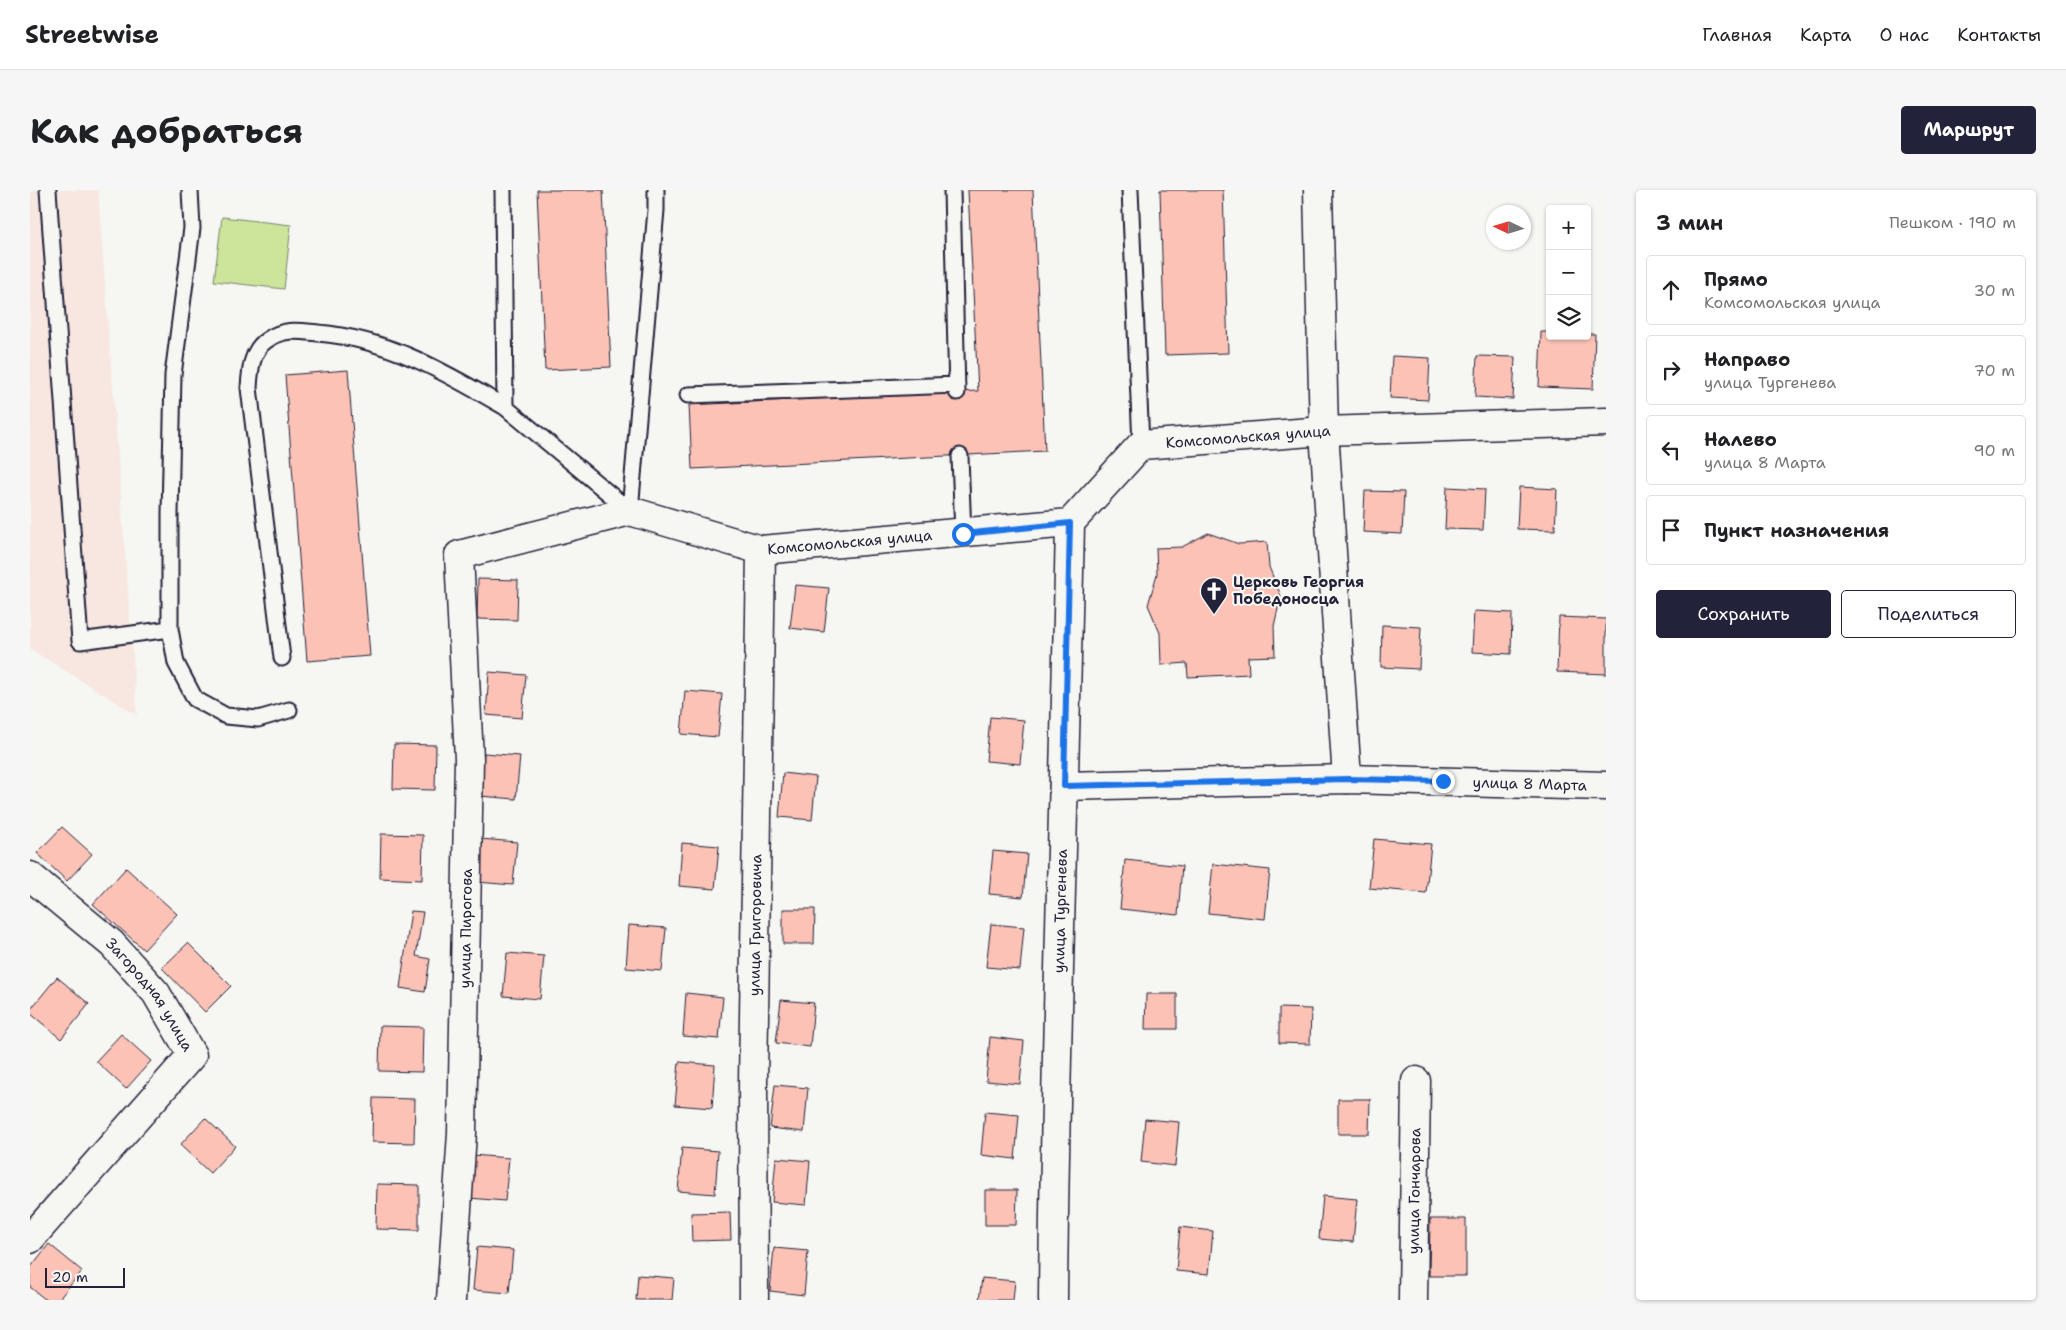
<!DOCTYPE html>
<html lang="ru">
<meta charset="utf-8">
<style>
body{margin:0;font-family:"Shantell Sans",sans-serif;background:#f6f6f6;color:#202124}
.controls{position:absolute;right:15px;top:15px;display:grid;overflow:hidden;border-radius:5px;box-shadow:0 1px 4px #0004}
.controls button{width:45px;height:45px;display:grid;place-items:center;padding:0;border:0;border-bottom:1px solid #e0e0e0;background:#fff;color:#202124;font:25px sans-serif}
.compass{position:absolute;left:1456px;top:15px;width:45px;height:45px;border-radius:50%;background:#fff;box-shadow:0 1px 4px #0004;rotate:274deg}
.scale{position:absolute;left:15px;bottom:12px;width:80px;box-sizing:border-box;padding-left:5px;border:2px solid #22223b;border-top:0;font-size:14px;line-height:18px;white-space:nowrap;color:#22223b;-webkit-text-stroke:4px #f6f6f2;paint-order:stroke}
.stop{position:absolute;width:15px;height:15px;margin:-11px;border:4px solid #1a73e8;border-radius:50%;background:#fff}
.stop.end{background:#1a73e8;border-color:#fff;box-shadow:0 1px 5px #0008}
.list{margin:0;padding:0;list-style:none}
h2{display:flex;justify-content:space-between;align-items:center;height:65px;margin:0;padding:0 20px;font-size:21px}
h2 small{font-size:16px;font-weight:400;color:#757577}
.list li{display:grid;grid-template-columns:32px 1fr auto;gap:15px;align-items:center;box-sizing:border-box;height:70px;margin:0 10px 10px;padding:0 10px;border:1px solid #e0e0e0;border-radius:5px}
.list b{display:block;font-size:19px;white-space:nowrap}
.list p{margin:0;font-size:16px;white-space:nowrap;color:#757577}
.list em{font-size:16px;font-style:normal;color:#757577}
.actions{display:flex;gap:10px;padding:15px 20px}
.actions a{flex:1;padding:11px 0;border:1px solid #22223b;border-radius:5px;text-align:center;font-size:18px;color:#22223b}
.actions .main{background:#22223b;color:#fff}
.icon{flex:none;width:28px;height:28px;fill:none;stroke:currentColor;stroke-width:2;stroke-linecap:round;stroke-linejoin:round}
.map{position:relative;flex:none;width:1576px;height:1110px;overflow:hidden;border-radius:5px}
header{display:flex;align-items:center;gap:30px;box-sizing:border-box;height:70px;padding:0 25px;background:#fff;border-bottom:1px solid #e0e0e0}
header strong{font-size:24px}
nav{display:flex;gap:28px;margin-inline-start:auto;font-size:18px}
.intro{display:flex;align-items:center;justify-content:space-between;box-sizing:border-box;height:120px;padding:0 30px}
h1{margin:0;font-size:35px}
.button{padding:12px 22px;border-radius:5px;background:#22223b;color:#fff;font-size:18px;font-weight:700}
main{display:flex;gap:30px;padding:0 30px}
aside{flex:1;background:#fff;border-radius:5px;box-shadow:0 1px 4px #0004}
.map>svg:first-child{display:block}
.built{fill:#f8e6e0}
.green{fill:#cde59b;stroke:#78846b}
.building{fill:#fdc2b6;stroke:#22223b}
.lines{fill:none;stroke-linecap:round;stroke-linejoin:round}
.service-casing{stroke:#22223b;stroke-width:19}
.minor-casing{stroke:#22223b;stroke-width:31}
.service{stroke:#f6f6f2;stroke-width:15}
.minor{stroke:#f6f6f2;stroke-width:28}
.route{stroke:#1a73e8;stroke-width:6}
.labels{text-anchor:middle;stroke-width:4;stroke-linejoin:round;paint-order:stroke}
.street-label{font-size:15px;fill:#22223b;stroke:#f6f6f2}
.poi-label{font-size:15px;font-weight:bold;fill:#22223b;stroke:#f6f6f2;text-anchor:start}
</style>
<header>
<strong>Streetwise</strong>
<nav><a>Главная</a><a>Карта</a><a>О нас</a><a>Контакты</a></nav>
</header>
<div class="intro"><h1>Как добраться</h1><a class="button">Маршрут</a></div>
<main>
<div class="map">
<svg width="1576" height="1110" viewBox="0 0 1576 1110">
<rect width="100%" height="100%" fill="#f6f6f2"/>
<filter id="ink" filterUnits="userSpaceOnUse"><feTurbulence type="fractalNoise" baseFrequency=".02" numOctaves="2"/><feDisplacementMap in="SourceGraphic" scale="10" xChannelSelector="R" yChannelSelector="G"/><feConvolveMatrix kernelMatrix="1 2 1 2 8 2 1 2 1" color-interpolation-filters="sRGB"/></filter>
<g filter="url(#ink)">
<path class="built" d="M0 0H68L107 525 0 459Z"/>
<path class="green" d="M192 27 261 35 254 99 184 91Z"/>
<path class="building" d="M507 0H573L581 177 515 180Z
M938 0H1003L1015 261 662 279 659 215 948 201Z
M1130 0H1193L1198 163 1135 165Z
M1511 142H1520V146H1557V144H1565L1563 199 1509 197Z
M1362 166 1400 168 1398 210 1360 208Z
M1447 166 1485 167 1483 209 1445 207Z
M318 180 340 466 277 471 255 185Z
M1417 297 1455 299 1453 340 1415 339Z
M1489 297 1527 299 1525 340 1487 339Z
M1335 301 1374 302 1372 344 1333 342Z
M1178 343 1209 354 1237 352 1239 377 1251 406 1244 436 1245 466 1218 467 1219 484 1158 487 1157 473 1131 475 1130 443 1118 415 1127 384 1126 358 1152 357Z
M448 389 488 390 487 430 447 429Z
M765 395 799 398 794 442 760 438Z
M1444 421 1482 423 1481 464 1442 462Z
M1529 427 1576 429V484L1527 482Z
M1352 435 1391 437 1389 479 1351 477Z
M459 482 496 485 492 528 456 525Z
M655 501 692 504 688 547 651 544Z
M960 527 994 530 990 574 956 571Z
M364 554 406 555 405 600 363 599Z
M454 563 490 566 486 609 450 606Z
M753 583 786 587 782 630 749 627Z
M32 637 62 664 37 691 7 663Z
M351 644 393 645 392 690 350 688Z
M450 649 487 652 483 695 447 692Z
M1344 649 1401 654 1396 703 1339 698Z
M652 653 689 656 685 699 649 696Z
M963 661 997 664 993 707 959 704Z
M1095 670 1152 676 1148 725 1090 719Z
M1183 674 1240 680 1235 729 1178 723Z
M96 678 147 724 114 760 63 714Z
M753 719H785L784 754H753Z
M381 721 393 722 386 766 400 769 395 802 370 798Z
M961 734 994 737 990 780 956 777Z
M599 735 636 738 632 781 596 778Z
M158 753 201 796 175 822 132 778Z
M477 763 514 766 510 809 473 806Z
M27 787 59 814 31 849 0 823V820Z
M656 803 693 807 689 849 653 846Z
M1116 804H1147V839H1115Z
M751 810 784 813 780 857 746 853Z
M1249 818 1281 819 1280 854 1249 853Z
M350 836 393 837 392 882 349 881Z
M91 844 121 871 96 899 66 871Z
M960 847 994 851 990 894 956 891Z
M649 872 685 875 682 918 645 915Z
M745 895 778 898 774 942 740 938Z
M343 908 385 909 384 953 342 952Z
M1308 909H1340L1339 944H1308Z
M955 922 989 925 985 969 951 965Z
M175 928 205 956 180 983 150 955Z
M1115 929 1149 932 1145 976 1111 972Z
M652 958 688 961 685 1004 648 1001Z
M442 965 479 968 475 1011 439 1008Z
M746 968 780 971 776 1015 742 1012Z
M347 994 389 995V1040L346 1039Z
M955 1000H987L986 1035H955Z
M1293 1006 1327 1009 1323 1052 1289 1049Z
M700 1022 701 1050 662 1051 661 1023Z
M1400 1029H1436V1086H1399Z
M1150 1037 1183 1041 1179 1084 1146 1081Z
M19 1054 52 1081 28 1110H16L0 1097V1078Z
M447 1057 483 1060 479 1103 443 1100Z
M744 1058 778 1061 774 1105 740 1101Z
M608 1085 644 1088 642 1110H606Z
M952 1088 985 1091 983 1110H949Z"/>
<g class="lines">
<g class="service-casing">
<path id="service" d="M18 0 50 451 140 439V324L143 185 162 38 160 0
M473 0 475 217 600 321
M922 0 927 202
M1100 0 1111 255
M658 205 927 195
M930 266 933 344
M600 321 626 20V0
M140 439 146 473 165 509 196 526 228 529 259 520
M252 468 219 198C220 182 221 160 237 150 253 138 269 141 288 143 359 149 415 182 475 217"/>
</g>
<g class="minor-casing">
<g id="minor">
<path d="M1288 0 1294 241 1317 589"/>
<path id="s1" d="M1034 596 1317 589 1576 596"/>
<path id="s2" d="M0 686 82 754 126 803 162 865 0 1049"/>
<path id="s3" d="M421 1110 432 943 439 569 429 365 600 321 731 360 1040 333 1111 255 1294 241 1576 232"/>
<path id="s4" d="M724 1110 723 893 731 360"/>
<path id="s5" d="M1023 1110C1025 851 1035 592 1040 333"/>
<path id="s6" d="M1383 1110 1386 891"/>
</g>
</g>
<use href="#service" class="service"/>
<use href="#minor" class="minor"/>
</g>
</g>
<g class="lines" filter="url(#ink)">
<path class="route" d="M933 344 1040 333 1034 596 1318 589 1413 591"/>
</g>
<defs>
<g id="church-pin" transform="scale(1.4375)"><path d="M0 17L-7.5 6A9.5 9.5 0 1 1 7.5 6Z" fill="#22223b" stroke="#f6f6f2"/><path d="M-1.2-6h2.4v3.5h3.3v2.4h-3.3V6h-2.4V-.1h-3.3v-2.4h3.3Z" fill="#fff"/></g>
</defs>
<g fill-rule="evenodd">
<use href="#church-pin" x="1184" y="401"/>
</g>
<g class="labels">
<g class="street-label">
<text dy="5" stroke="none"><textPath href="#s3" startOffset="1582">Комсомольская улица</textPath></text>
<text dy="5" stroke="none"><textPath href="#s3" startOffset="1148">Комсомольская улица</textPath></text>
<text dy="5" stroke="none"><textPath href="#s1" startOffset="466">улица 8 Марта</textPath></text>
<text dy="5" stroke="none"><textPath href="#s5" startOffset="389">улица Тургенева</textPath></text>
<text dy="5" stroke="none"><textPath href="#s4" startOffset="375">улица Григоровича</textPath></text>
<text dy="5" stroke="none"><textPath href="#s3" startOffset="372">улица Пирогова</textPath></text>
<text dy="5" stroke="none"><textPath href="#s2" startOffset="170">Загородная улица</textPath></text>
<text dy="5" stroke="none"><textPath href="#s6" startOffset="109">улица Гончарова</textPath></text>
</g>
<g class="poi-label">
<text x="1203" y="397">Церковь Георгия<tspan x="1203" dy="17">Победоносца</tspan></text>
</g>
</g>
</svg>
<div class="controls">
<button>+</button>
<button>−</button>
<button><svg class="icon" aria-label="layers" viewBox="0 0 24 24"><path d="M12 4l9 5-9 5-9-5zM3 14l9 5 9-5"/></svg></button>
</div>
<svg class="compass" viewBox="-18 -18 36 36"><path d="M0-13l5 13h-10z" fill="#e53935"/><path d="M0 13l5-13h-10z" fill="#757577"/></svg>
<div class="scale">20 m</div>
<div class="stop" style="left:933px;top:344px"></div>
<div class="stop end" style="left:1413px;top:591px"></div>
</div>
<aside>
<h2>3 мин<small>Пешком · 190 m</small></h2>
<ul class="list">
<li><svg class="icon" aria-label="ahead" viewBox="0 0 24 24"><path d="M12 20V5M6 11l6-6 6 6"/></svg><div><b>Прямо</b><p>Комсомольская улица</p></div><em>30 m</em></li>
<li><svg class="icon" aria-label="right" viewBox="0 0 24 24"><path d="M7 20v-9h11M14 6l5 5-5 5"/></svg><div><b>Направо</b><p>улица Тургенева</p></div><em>70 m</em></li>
<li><svg class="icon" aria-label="left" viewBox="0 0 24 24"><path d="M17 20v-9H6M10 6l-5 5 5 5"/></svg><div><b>Налево</b><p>улица 8 Марта</p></div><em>90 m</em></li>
<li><svg class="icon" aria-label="arrive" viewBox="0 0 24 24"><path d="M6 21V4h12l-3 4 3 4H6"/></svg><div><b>Пункт назначения</b></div></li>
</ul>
<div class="actions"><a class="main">Сохранить</a><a>Поделиться</a></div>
</aside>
</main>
